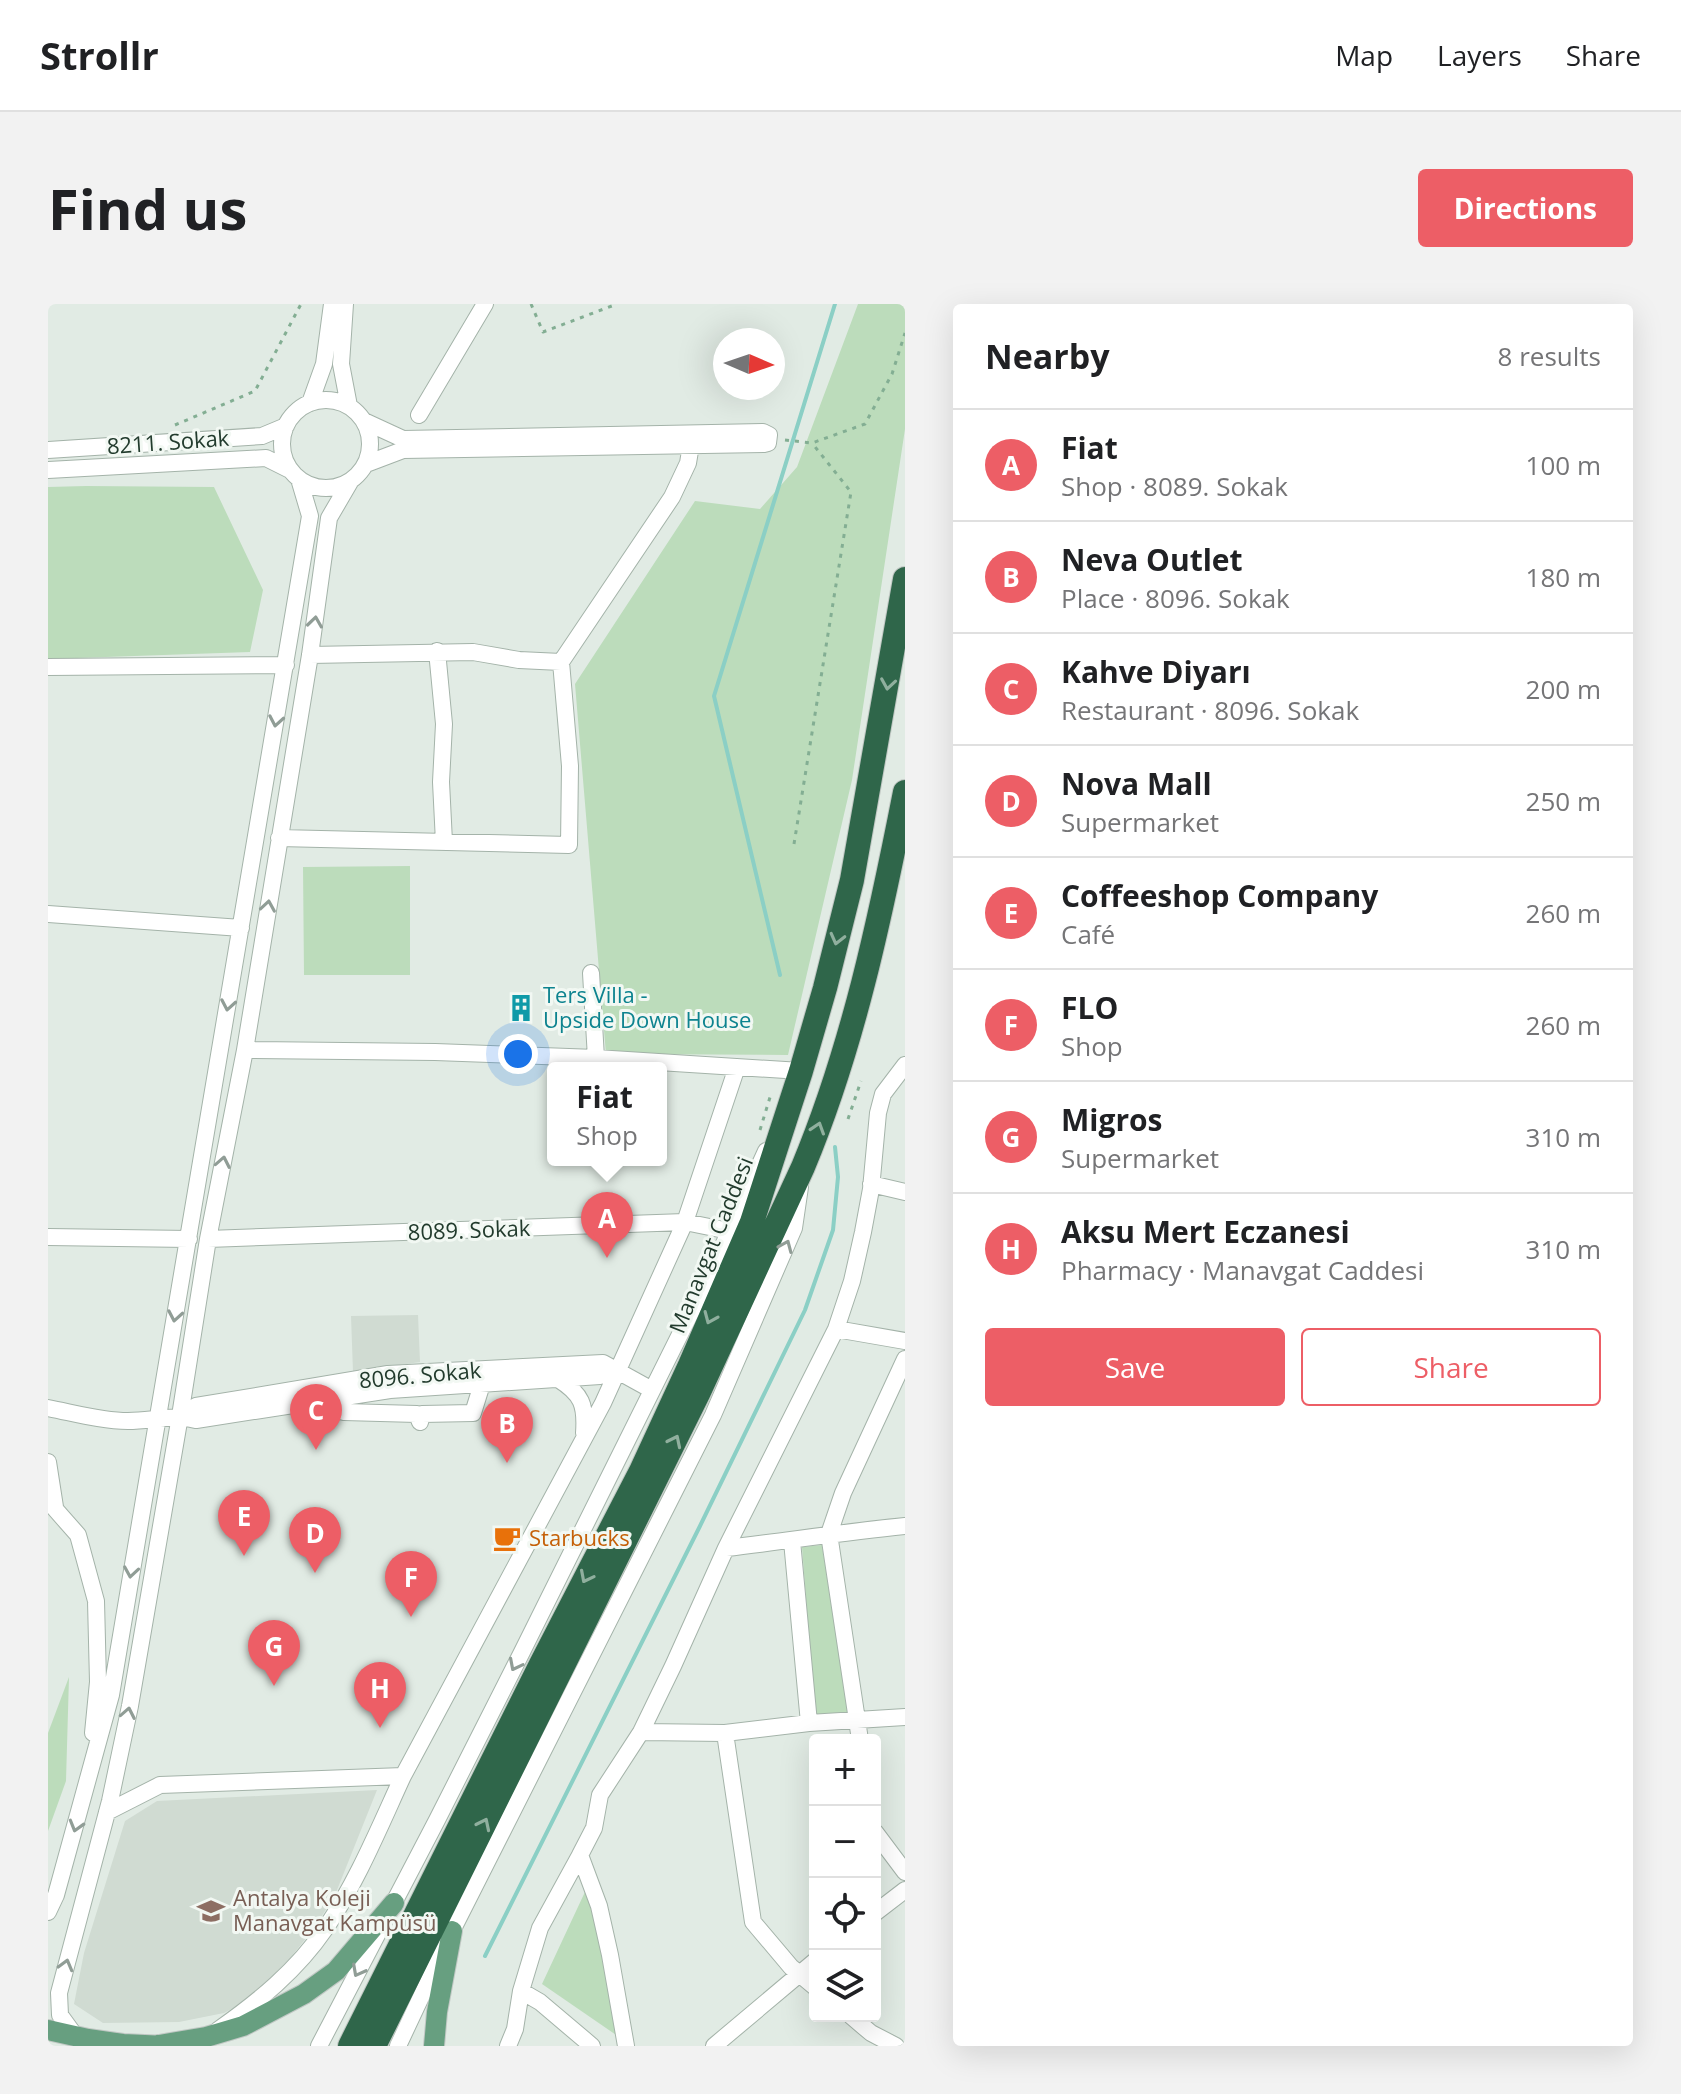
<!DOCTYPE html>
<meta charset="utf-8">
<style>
body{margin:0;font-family:"Open Sans",sans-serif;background:#f2f2f2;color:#202124}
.controls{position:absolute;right:24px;bottom:24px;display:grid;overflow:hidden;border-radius:8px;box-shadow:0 8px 32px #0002}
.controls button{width:72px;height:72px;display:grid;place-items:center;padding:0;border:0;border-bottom:2px solid #e0e0e0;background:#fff;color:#202124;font:40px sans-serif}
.compass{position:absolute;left:665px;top:24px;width:72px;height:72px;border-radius:50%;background:#fff;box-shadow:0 8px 32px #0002;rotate:92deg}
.you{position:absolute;left:470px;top:750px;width:28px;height:28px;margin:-20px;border:6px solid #fff;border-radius:50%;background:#1a73e8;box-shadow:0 0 0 12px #1a73e833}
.badge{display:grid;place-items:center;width:52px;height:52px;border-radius:50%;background:#ed5e66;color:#fff;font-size:26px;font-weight:700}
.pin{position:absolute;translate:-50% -66px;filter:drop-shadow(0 2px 4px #0008)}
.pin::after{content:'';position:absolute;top:42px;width:28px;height:24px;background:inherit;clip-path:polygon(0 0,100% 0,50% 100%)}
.popup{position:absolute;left:499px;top:758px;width:120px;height:104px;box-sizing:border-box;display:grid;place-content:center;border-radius:8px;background:#fff;filter:drop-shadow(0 2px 6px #0005);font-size:26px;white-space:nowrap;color:#757577}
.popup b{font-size:30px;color:#202124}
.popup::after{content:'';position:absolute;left:50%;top:100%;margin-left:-16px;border:16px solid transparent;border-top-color:#fff}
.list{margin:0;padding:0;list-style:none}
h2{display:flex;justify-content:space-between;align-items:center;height:104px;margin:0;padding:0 32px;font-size:34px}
h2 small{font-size:26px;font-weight:400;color:#757577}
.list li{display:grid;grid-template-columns:52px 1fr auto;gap:24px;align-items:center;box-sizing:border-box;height:112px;padding:0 32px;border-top:2px solid #e0e0e0}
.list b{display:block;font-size:30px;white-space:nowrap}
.list p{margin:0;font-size:26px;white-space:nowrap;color:#757577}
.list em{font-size:26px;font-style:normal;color:#757577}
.actions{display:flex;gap:16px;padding:24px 32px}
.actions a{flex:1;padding:18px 0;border:2px solid #ed5e66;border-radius:8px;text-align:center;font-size:28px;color:#ed5e66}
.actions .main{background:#ed5e66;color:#fff}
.icon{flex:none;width:44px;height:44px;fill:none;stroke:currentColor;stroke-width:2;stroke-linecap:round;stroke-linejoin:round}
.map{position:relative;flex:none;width:857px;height:1742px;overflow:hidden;border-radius:8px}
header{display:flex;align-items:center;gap:48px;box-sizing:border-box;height:112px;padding:0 40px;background:#fff;border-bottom:2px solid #e0e0e0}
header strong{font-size:38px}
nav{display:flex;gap:44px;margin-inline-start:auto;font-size:28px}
.intro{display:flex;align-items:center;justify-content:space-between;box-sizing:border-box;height:192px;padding:0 48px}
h1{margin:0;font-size:56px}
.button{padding:20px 36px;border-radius:8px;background:#ed5e66;color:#fff;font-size:28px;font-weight:700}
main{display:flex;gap:48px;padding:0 48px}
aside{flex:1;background:#fff;border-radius:8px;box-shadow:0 8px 32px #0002}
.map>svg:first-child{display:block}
.built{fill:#d0dbd2}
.green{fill:#bcdcbb}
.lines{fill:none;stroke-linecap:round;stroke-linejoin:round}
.stream{stroke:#8bcfc5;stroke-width:4}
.minor-casing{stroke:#a4b3a9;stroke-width:18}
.major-casing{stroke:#c1c8c4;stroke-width:22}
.highway-casing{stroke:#c1c8c4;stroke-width:26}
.path{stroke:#83ae93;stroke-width:3;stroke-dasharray:4 6;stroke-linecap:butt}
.minor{stroke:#fff;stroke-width:16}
.major{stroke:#679f80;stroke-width:20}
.highway{stroke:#2f664a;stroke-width:24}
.oneway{stroke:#909d96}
.oneway2{stroke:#90af9e}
.labels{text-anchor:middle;stroke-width:6;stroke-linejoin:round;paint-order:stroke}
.street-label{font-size:22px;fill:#223b2d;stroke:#f2f8f3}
.culture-label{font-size:22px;fill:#0d838f;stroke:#f2f8f3;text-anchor:start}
.food-label{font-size:22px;fill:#c56008;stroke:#f2f8f3;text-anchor:start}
.education-label{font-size:22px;fill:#785e54;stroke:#f2f8f3;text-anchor:start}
</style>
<header>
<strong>Strollr</strong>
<nav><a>Map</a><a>Layers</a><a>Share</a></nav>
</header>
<div class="intro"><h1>Find us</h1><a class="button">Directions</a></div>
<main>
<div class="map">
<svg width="857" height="1742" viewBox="0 0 857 1742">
<rect width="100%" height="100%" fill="#e1ebe4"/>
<path class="built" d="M370 1011 372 1058 305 1068 303 1012Z
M329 1486 287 1591 267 1623 239 1658 217 1680 191 1701 176 1709 131 1718 55 1719 26 1700 36 1649 77 1517 109 1497Z"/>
<path class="green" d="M810 0H857V125L804 476 740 751 558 750 527 380 647 197 712 205 749 163Z
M38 182 166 183 215 286 202 348 0 355V183Z
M362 562V671H256L255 563Z
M774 1241 800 1410 767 1412 754 1243Z
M21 1373 18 1477 0 1527V1429Z
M543 1575 574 1735 494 1680Z"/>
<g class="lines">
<path class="stream" d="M732 671 666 392 787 0
M437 1652 652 1222 757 1006 785 926 790 873 787 843"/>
<g class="minor-casing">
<path id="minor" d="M297 0 293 60 301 102
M234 140a44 44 0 1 1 88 0a44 44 0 1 1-88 0Z
M262 99 276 60 284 0
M371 111 437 0
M316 117 355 135 715 128 721 131 720 139 716 140 355 146 318 160
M0 146 214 132 238 122
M0 166 218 154 242 166
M389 347 396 420 393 478 396 538
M262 351 425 348 471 356 513 358
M0 363 238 361
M231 534 521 541 522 462 513 358 624 193 640 159 643 141
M0 610 193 624
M543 669 548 754
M197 746 387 748 548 754 753 767
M823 880 857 888
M0 933 141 935
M160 935 637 918 681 927
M788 1025 857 1037
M510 1075C534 1090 538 1101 536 1129
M266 1101 296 1108 369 1110 372 1118 374 1110 425 1109 434 1080
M0 1104C26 1109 54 1117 80 1117 104 1117 126 1110 148 1116L342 1086 552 1072 567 1066
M132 1112 148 1102 340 1070 555 1059 604 1086
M0 1158 7 1203
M0 1197 30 1231 48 1297 50 1378 45 1429
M744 1237 761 1419
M678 1244C738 1237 797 1228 857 1222
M593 1428 677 1429 761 1419 857 1413
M677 1429 705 1618 743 1663 767 1683
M812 1436 781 1230 795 1189 857 1055
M355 1472 555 1099 637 918 689 763
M59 1508 112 1481 355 1472C331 1524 309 1578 277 1625 249 1666 210 1698 170 1726
M827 1528 857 1568
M0 1608 8 1591 63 1391 262 212 251 175
M827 1609 857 1586
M473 1687 492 1698 544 1742
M803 1712 823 1729 848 1742
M28 1733 12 1711 11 1689 62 1497 82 1402 132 1112 160 935 197 746 262 351 281 214 302 178
M271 1742 389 1516 474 1348 663 968 718 847
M350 1742 404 1627 665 1111 746 924 752 883
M460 1742 467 1725 473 1687 492 1624 532 1551
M578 1742 562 1651 551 1602 532 1551 546 1524 552 1491 593 1428 625 1362 678 1244 788 1025 804 977 815 928 823 885 830 809 835 790 857 761
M666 1742 767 1657"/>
</g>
<g class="major-casing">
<path id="major" d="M0 1726 40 1735 75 1740 118 1742
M111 1741 158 1733 195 1722 256 1690 288 1667 346 1599
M386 1742 389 1708 404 1627"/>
</g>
<g class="highway-casing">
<path id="highway" d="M302 1742 493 1360 593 1167 642 1061 704 918 753 767 777 684 804 576 857 275
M326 1742 650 1090 755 863C805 743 832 615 857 488"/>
</g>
<path class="path" d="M483 0 495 28 569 0
M127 121 207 87 253 0
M737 136 764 139 817 120 844 70 857 29
M746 540 803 188 764 139
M800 815 813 777
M712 826 723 790"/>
<use href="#minor" class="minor"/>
<use href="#major" class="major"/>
<use href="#highway" class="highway"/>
</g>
<defs><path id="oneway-chevron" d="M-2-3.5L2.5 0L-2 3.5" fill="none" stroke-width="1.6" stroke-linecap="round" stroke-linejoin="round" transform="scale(2)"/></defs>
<g class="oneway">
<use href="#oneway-chevron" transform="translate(267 318) rotate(-82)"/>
<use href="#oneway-chevron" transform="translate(228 417) rotate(100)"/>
<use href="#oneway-chevron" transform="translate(220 602) rotate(-81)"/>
<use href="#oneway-chevron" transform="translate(180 701) rotate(100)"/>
<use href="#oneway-chevron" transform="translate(175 858) rotate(-79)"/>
<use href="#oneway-chevron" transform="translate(738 942) rotate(-67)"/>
<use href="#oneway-chevron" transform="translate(127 1012) rotate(100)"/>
<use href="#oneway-chevron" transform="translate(83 1268) rotate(99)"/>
<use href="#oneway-chevron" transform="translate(467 1361) rotate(117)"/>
<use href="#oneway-chevron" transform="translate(80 1409) rotate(-79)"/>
<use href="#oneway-chevron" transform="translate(28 1522) rotate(106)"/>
<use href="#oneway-chevron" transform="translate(18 1661) rotate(-75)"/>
<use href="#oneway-chevron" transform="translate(310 1667) rotate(118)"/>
</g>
<g class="oneway2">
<use href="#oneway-chevron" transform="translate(840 380) rotate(99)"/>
<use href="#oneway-chevron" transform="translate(789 635) rotate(104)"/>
<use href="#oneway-chevron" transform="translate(770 824) rotate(-72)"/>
<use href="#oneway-chevron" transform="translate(662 1014) rotate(113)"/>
<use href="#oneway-chevron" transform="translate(627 1137) rotate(-64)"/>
<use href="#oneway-chevron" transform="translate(538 1273) rotate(117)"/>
<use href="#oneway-chevron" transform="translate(436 1520) rotate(-64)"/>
</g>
<defs>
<g id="building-bare" transform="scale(2.16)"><path d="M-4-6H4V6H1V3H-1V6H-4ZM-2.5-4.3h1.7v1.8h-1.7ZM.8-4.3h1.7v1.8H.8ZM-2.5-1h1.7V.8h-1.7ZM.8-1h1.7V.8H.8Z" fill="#0f9aa8" stroke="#f2f8f3" stroke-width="2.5" paint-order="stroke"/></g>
<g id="cafe-bare" transform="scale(2.16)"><path d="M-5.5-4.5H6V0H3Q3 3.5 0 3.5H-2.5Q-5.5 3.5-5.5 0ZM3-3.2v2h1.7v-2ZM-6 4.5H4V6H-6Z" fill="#e8710a" stroke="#f2f8f3" stroke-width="2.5" paint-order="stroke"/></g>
<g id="school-bare" transform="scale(2.16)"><path d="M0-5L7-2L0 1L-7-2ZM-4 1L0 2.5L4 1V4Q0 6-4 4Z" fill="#8d6e63" stroke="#f2f8f3" stroke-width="2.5" paint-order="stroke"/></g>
</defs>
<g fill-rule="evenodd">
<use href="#building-bare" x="473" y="704"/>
<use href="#cafe-bare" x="459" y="1234"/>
<use href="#school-bare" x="163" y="1607"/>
</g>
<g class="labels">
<g class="street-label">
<text transform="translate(120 138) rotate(-4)" y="8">8211. Sokak</text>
<text transform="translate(421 926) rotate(-2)" y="8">8089. Sokak</text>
<text transform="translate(663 941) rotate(-68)" y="8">Manavgat Caddesi</text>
<text transform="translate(372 1071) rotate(-5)" y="8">8096. Sokak</text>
</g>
<g class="culture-label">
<text x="495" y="699">Ters Villa -<tspan x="495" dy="25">Upside Down House</tspan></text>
</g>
<g class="food-label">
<text x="481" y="1242">Starbucks</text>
</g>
<g class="education-label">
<text x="185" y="1602">Antalya Koleji<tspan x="185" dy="25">Manavgat Kampüsü</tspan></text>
</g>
</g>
</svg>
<div class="controls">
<button>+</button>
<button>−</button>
<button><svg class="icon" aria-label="locate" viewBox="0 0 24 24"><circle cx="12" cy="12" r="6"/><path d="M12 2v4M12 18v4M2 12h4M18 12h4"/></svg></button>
<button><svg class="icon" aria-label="layers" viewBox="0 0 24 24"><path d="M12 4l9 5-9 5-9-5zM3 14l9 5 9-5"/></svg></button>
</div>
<svg class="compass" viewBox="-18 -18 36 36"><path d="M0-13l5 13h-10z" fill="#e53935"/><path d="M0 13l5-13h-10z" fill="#757577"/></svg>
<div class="you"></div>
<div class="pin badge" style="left:559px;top:954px">A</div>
<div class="popup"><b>Fiat</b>Shop</div>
<div class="pin badge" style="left:459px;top:1159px">B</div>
<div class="pin badge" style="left:268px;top:1146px">C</div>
<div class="pin badge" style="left:267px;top:1269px">D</div>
<div class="pin badge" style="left:196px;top:1252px">E</div>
<div class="pin badge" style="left:363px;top:1313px">F</div>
<div class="pin badge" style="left:226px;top:1382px">G</div>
<div class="pin badge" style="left:332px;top:1424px">H</div>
</div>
<aside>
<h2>Nearby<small>8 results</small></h2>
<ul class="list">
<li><span class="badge">A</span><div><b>Fiat</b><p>Shop · 8089. Sokak</p></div><em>100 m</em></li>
<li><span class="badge">B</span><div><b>Neva Outlet</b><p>Place · 8096. Sokak</p></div><em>180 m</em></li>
<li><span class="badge">C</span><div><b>Kahve Diyarı</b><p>Restaurant · 8096. Sokak</p></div><em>200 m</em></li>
<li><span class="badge">D</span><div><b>Nova Mall</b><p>Supermarket</p></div><em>250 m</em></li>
<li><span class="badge">E</span><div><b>Coffeeshop Company</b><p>Café</p></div><em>260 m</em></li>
<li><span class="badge">F</span><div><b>FLO</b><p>Shop</p></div><em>260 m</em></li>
<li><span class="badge">G</span><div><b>Migros</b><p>Supermarket</p></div><em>310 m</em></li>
<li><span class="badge">H</span><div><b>Aksu Mert Eczanesi</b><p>Pharmacy · Manavgat Caddesi</p></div><em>310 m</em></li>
</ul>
<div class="actions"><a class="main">Save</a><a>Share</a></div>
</aside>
</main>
